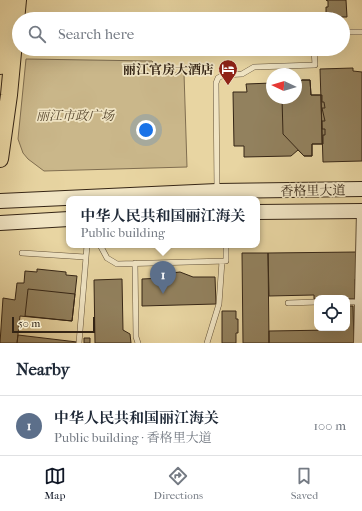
<!DOCTYPE html>
<meta charset="utf-8">
<style>
body{margin:0;font-family:"IM FELL French Canon","Noto Serif SC",serif;background:#f6f6f7;color:#1f2937}
.controls{position:absolute;right:12px;bottom:12px;display:grid;overflow:hidden;border-radius:8px;box-shadow:0 4px 16px #0002}
.controls button{width:36px;height:36px;display:grid;place-items:center;padding:0;border:0;border-bottom:1px solid #e0e1e3;background:#fff;color:#1f2937;font:20px sans-serif}
.compass{position:absolute;left:266px;top:68px;width:36px;height:36px;border-radius:50%;background:#fff;box-shadow:0 4px 16px #0002;rotate:274deg}
.scale{position:absolute;left:12px;bottom:10px;width:83px;box-sizing:border-box;padding-left:4px;border:2px solid #352515;border-top:0;font-size:11px;line-height:14px;white-space:nowrap;color:#352515;-webkit-text-stroke:3px #f0e4c3;paint-order:stroke}
.you{position:absolute;left:146px;top:130px;width:14px;height:14px;margin:-10px;border:3px solid #fff;border-radius:50%;background:#1a73e8;box-shadow:0 0 0 6px #1a73e833}
.badge{display:grid;place-items:center;width:26px;height:26px;border-radius:50%;background:#111827;color:#fff;font-size:13px;font-weight:700}
.pin{position:absolute;translate:-50% -33px;filter:drop-shadow(0 1px 2px #0008)}
.pin::after{content:'';position:absolute;top:21px;width:14px;height:12px;background:inherit;clip-path:polygon(0 0,100% 0,50% 100%)}
.popup{position:absolute;left:66px;top:196px;width:194px;height:52px;box-sizing:border-box;display:grid;place-content:center;border-radius:8px;background:#fff;filter:drop-shadow(0 1px 3px #0005);font-size:13px;white-space:nowrap;color:#747a83}
.popup b{font-size:15px;color:#1f2937}
.popup::after{content:'';position:absolute;left:50%;top:100%;margin-left:-8px;border:8px solid transparent;border-top-color:#fff}
.list{margin:0;padding:0;list-style:none}
h2{display:flex;justify-content:space-between;align-items:center;height:52px;margin:0;padding:0 16px;font-size:17px}
h2 small{font-size:13px;font-weight:400;color:#747a83}
.list li{display:grid;grid-template-columns:26px 1fr auto;gap:12px;align-items:center;box-sizing:border-box;height:60px;padding:0 16px;border-top:1px solid #e0e1e3}
.list b{display:block;font-size:15px;white-space:nowrap}
.list p{margin:0;font-size:13px;white-space:nowrap;color:#747a83}
.list em{font-size:13px;font-style:normal;color:#747a83}
.icon{flex:none;width:22px;height:22px;fill:none;stroke:currentColor;stroke-width:2;stroke-linecap:round;stroke-linejoin:round}
.map{position:relative;flex:none;width:362px;height:343px;overflow:hidden}
.search{position:absolute;background:#fff;box-shadow:0 4px 16px #0002;left:12px;right:12px;top:12px;height:44px;display:flex;align-items:center;gap:10px;box-sizing:border-box;padding:0 14px;border-radius:22px;color:#747a83;font-size:15px}
.sheet{height:112px;background:#fff}
nav{display:flex;justify-content:space-around;align-items:center;box-sizing:border-box;height:56px;border-top:1px solid #e0e1e3;background:#fff;font-size:11px;color:#747a83}
nav a{display:grid;justify-items:center;gap:2px}
nav .on{color:#111827}
.map>svg:first-child{display:block}
.green{fill:#cab78a;stroke:#806e50}
.building{fill:#92815e;stroke:#352515}
.lines{fill:none;stroke-linecap:round;stroke-linejoin:round}
.service-casing{stroke:#625138;stroke-width:6}
.minor-casing{stroke:#625138;stroke-width:12}
.secondary-casing{stroke:#352515;stroke-width:16}
.primary-casing{stroke:#352515;stroke-width:18}
.service{stroke:#f0e4c3;stroke-width:5}
.minor{stroke:#f0e4c3;stroke-width:10}
.secondary{stroke:#f0e4c3;stroke-width:14}
.primary{stroke:#e8d5a2;stroke-width:16}
.labels{text-anchor:middle;stroke-width:3.5;stroke-linejoin:round;paint-order:stroke}
.poi-label{font-size:13px;font-weight:bold;fill:#352515;stroke:#f0e4c3;text-anchor:end}
.park-label{font-size:13px;font-style:italic;fill:#5a4a32;stroke:#f0e4c3}
.street-label{font-size:13px;fill:#352515;stroke:#f0e4c3}
</style>
<div class="map">
<svg width="362" height="343" viewBox="0 0 362 343">
<rect width="100%" height="100%" fill="#e8d5a2"/>
<filter id="stains"><feTurbulence type="fractalNoise" baseFrequency=".005" numOctaves="4"/><feColorMatrix values="0 0 0 0 .2 0 0 0 0 .09 0 0 0 0 .02 0 0 0 .5 -.17"/></filter>
<radialGradient id="worn" r=".72"><stop offset=".6" stop-color="#630" stop-opacity="0"/><stop offset="1" stop-color="#630" stop-opacity=".3"/></radialGradient>
<path class="green" d="M26 59 152 61 161 73H184L187 167 44 171 28 159 23 153 18 139Z"/>
<path class="building" d="M326 0H346L347 17H332V13H326V7H328V1Z
M353 68V71L362 72V161L323 162 320 69Z
M302 80H310L311 95H321L322 144H312V156H304L298 150 291 156 244 157V146H234L233 92H247L246 84 272 83V98H296V83Z
M302 80H310L311 95H322V102H324L325 108H322L325 121H322V129H325V135H323V144H312V156H304L283 134 282 98H296V85Z
M357 252 358 279H355V299H314V295L269 296 268 253Z
M242 253H268L269 343H243Z
M37 269 66 272V275L77 276 72 321 20 316 17 343H0L3 298 15 300 17 283H24L25 271 37 272Z
M180 272 193 277H215L216 304 142 306V279L163 278 171 273Z
M122 279 123 330 130 334 131 343H95L94 280Z
M28 289 75 294 72 321 25 316Z
M347 306H353L354 343H269V331L332 330V328H347Z
M222 311H236V319H238V333H236V343H222Z
M18 335 77 342V343H17Z
M84 338H90V343H84Z"/>
<g class="lines">
<g class="service-casing">
<path id="service" d="M343 32H362
M217 190 216 83 218 78 223 75 242 74 254 67 315 65 314 49
M100 245 107 258 117 264 226 261V245
M22 253 85 257
M135 263 136 337 138 343
M347 302H360
M288 303 317 302
M79 343 87 245
M207 343 219 304 222 261"/>
</g>
<g class="minor-casing">
<path id="minor" d="M359 343 362 211"/>
</g>
<g class="secondary-casing">
<path id="secondary" d="M0 201 217 191 362 189
M257 212 362 211
M0 223 69 219"/>
</g>
<g class="primary-casing">
<path id="primary" d="M0 66 6 0
M0 159 9 95 18 0"/>
</g>
<use href="#service" class="service"/>
<use href="#minor" class="minor"/>
<use href="#secondary" class="secondary"/>
<use href="#primary" class="primary"/>
</g>
<defs>
<g id="hotel-pin" transform="scale(1)"><path d="M0 17L-7.5 6A9.5 9.5 0 1 1 7.5 6Z" fill="#8f2418" stroke="#f0e4c3"/><path d="M-6-4.5h1.5V1H6V5H4.5V3h-9V5H-6ZM-4 0a1.8 1.8 0 1 1 3.6 0ZM.5 0V-2.5h3Q6-2.5 6 0Z" fill="#fff"/></g>
</defs>
<g fill-rule="evenodd">
<use href="#hotel-pin" x="228" y="69"/>
</g>
<g class="labels">
<g class="poi-label">
<text x="214" y="74">丽江官房大酒店</text>
</g>
<g class="park-label">
<text x="75" y="120">丽江市政广场</text>
</g>
<g class="street-label">
<text transform="translate(313 190) rotate(-1)" y="5">香格里大道</text>
</g>
</g>
<rect width="100%" height="100%" filter="url(#stains)"/>
<rect width="100%" height="100%" fill="url(#worn)"/>
</svg>
<div class="controls">
<button><svg class="icon" aria-label="locate" viewBox="0 0 24 24"><circle cx="12" cy="12" r="6"/><path d="M12 2v4M12 18v4M2 12h4M18 12h4"/></svg></button>
</div>
<svg class="compass" viewBox="-18 -18 36 36"><path d="M0-13l5 13h-10z" fill="#e53935"/><path d="M0 13l5-13h-10z" fill="#747a83"/></svg>
<div class="scale">50 m</div>
<div class="you"></div>
<div class="pin badge" style="left:163px;top:294px;background:#5c6f8a">1</div>
<div class="popup"><b>中华人民共和国丽江海关</b>Public building</div>
<div class="search"><svg class="icon" aria-label="search" viewBox="0 0 24 24"><circle cx="10" cy="10" r="6"/><path d="M15 15l6 6"/></svg>Search here</div>
</div>
<section class="sheet">
<h2>Nearby<small></small></h2>
<ul class="list">
<li><span class="badge" style="background:#5c6f8a">1</span><div><b>中华人民共和国丽江海关</b><p>Public building · 香格里大道</p></div><em>100 m</em></li>
</ul>
</section>
<nav>
<a class="on"><svg class="icon" aria-label="map" viewBox="0 0 24 24"><path d="M3 6l6-2 6 2 6-2v14l-6 2-6-2-6 2zM9 4v14M15 6v14"/></svg>Map</a>
<a><svg class="icon" aria-label="directions" viewBox="0 0 24 24"><path d="M12 3l9 9-9 9-9-9zM9 14v-3h6M13 9l2 2-2 2"/></svg>Directions</a>
<a><svg class="icon" aria-label="saved" viewBox="0 0 24 24"><path d="M7 4h10v16l-5-4-5 4z"/></svg>Saved</a>
</nav>
